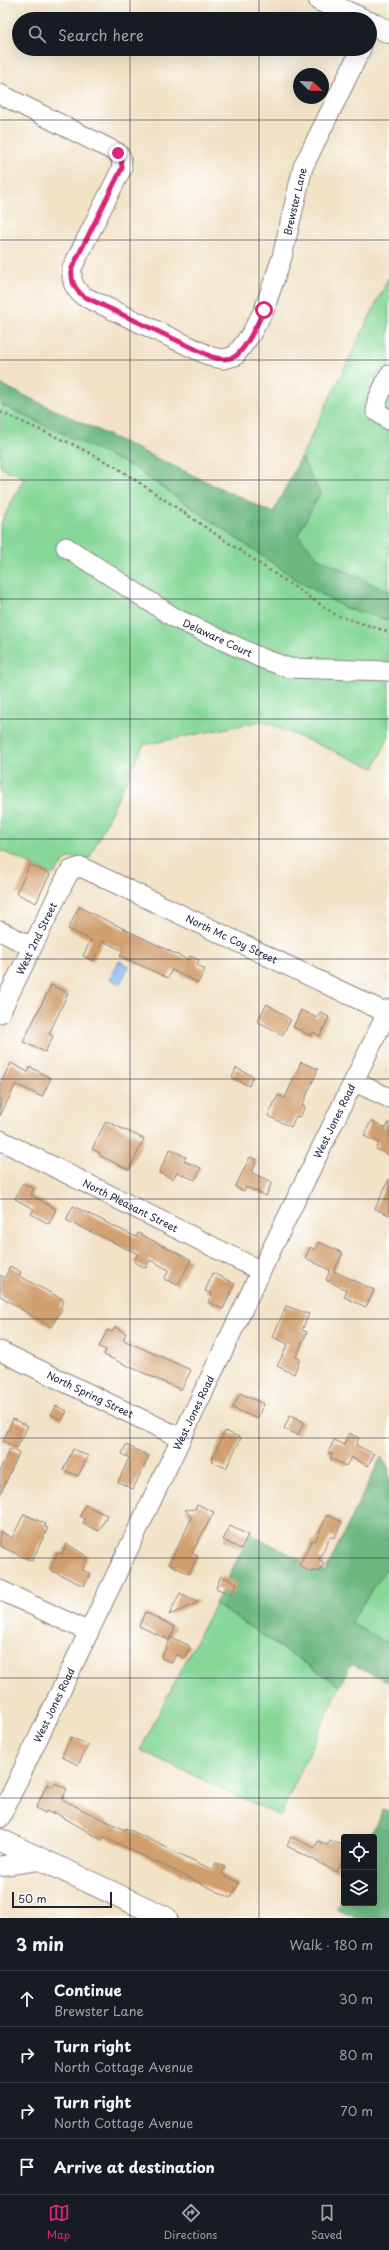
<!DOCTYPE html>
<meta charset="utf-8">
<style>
body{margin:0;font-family:"Playpen Sans",sans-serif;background:#242831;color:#f1f3f6}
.controls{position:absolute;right:12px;bottom:12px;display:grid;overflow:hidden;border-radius:4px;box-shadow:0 4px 16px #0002}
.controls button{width:36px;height:36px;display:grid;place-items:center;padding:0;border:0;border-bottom:1px solid #363941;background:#171b24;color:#f1f3f6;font:20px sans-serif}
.compass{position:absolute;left:293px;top:68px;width:36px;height:36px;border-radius:50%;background:#171b24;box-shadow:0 4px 16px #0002;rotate:113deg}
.scale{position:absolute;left:12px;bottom:10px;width:100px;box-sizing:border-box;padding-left:4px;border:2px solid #22223b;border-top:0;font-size:11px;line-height:14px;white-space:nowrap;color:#22223b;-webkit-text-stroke:3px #fff;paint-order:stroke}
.stop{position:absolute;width:12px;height:12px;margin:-9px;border:3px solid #db2777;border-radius:50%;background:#fff}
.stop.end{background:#db2777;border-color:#fff;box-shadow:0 1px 4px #0008}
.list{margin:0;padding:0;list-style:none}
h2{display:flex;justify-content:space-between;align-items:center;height:52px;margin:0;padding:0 16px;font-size:17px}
h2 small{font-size:13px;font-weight:400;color:#9ea1a6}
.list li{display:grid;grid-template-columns:26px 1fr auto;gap:12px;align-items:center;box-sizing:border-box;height:56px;padding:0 16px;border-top:1px solid #363941}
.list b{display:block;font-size:15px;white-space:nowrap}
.list p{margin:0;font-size:13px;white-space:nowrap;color:#9ea1a6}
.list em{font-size:13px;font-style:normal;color:#9ea1a6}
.icon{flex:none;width:22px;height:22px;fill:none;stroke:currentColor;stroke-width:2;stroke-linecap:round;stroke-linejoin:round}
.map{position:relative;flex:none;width:389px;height:1918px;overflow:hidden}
.search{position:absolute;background:#171b24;box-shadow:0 4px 16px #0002;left:12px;right:12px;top:12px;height:44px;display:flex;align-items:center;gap:10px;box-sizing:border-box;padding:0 14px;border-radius:22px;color:#9ea1a6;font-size:15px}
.sheet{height:276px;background:#171b24}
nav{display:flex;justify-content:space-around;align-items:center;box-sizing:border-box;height:56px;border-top:1px solid #363941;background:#171b24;font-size:11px;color:#9ea1a6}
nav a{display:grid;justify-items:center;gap:2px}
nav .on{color:#db2777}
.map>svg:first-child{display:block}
.green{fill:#87d898;stroke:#547d6a}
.forest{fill:#6db880;stroke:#486d5e}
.water{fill:#87baf4;stroke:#546e98}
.building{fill:#d19f6d}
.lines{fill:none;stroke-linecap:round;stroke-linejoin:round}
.minor-casing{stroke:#8a8280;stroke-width:21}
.major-casing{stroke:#8a8280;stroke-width:24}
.path{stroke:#8a8280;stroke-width:2.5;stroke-dasharray:3 3;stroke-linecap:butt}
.minor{stroke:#fff;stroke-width:19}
.major{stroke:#fff;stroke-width:22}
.route{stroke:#db2777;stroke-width:5}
.grid{fill:none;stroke:#22223b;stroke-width:1;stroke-opacity:0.55}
.labels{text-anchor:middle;stroke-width:4;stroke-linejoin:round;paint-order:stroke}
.street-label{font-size:10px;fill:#22223b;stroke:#fff}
</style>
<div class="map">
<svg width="389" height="1918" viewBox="0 0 389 1918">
<rect width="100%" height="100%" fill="#fff"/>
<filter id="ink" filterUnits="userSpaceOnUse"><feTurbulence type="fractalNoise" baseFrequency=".025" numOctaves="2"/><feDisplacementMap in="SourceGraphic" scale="8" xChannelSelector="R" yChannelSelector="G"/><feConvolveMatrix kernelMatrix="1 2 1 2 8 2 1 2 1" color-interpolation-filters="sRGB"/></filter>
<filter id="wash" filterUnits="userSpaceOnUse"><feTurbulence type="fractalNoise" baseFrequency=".012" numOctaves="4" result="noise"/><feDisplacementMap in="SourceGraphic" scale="16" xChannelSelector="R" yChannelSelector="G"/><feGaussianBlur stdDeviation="0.9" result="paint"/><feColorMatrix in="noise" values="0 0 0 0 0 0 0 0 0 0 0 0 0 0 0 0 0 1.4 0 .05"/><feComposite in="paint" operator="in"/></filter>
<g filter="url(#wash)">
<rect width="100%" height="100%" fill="#f2e2c6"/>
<path class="green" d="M389 277V592L318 558 298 535 320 493 301 457Z
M0 404 133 467 297 580 345 608 389 620V737L374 768 262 721 143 745 89 859 68 858 53 875 0 850V525L24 478 0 467Z
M389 1565V1644L350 1623Z
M215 1604 340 1686 280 1816 140 1750Z"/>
<path class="forest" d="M0 384 273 513 301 457 320 493 298 535 318 558 389 592V620L345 608 297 580 133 467 0 404Z
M381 1457 389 1469V1565L350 1623 389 1644V1682L351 1664 340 1686 215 1604 250 1534 325 1572Z
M383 1809 389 1811V1918H356L336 1909 344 1893V1903H374V1837H370Z"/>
<path class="water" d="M119 961 129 966 120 984 110 979Z"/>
<g id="blocks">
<path class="building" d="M30 865 50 874 36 903 16 893Z
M79 907 188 960 190 956 199 960 197 965 205 969 198 983 172 970 168 978 120 956 123 951 103 941 93 961 83 956 91 940 68 929Z
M51 985 68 993 49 1034 53 1036 45 1052 23 1042Z
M267 1004 291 1020 282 1035 257 1021Z
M301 1010 317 1018 320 1012 329 1017 320 1036 313 1032 311 1036 293 1027Z
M301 1062 318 1069 302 1106 305 1107 300 1117 296 1116 291 1127 268 1116 278 1095 285 1098Z
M11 1063 28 1072 30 1067 51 1078 42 1097 16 1084 0 1116V1084Z
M236 1068 253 1076 249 1086 232 1078Z
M106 1121 144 1139 129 1170 99 1155 100 1153 92 1149Z
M371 1121 386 1128 389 1122V1155L376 1149 379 1143 364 1136Z
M170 1149 186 1157 184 1161 201 1168 195 1180 177 1172 173 1179 159 1173Z
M250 1157 257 1160 252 1173 272 1182 266 1196 246 1187 244 1191 235 1187Z
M389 1179V1215L375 1209Z
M23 1183 34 1189 31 1195 56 1209 49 1224 31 1214 34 1209 15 1199Z
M73 1206 136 1237 138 1233 191 1260 178 1285 164 1279 169 1270 150 1260 146 1268 134 1262 138 1254 66 1220Z
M319 1242 343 1253 334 1271 374 1290 366 1307 344 1297 347 1290 326 1280 330 1270 305 1258 310 1247 315 1250Z
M10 1266 21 1272 19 1276 64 1300 60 1308 62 1309 51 1327 0 1296V1275L5 1278Z
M213 1273 235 1284 223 1309 208 1302 212 1294 205 1291Z
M286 1306 309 1314 302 1330 307 1332 296 1357 300 1359 294 1374 277 1366 288 1344 273 1337Z
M115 1327 126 1333 123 1340 191 1370 181 1390 104 1355 106 1350 99 1347 107 1330 112 1332Z
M240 1393 264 1404 257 1419 233 1408Z
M56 1406 67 1411 62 1420 51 1415Z
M290 1415 304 1422 298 1435 284 1429Z
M13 1419 28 1426 17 1448 3 1441Z
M225 1431 241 1438 226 1468 211 1461Z
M349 1433 359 1438 356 1445 374 1454 368 1466 351 1457 346 1466 330 1458 332 1454 328 1453 334 1440 344 1445Z
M126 1445 149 1456 133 1489 118 1482 129 1458 122 1454Z
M10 1449 19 1453 0 1495V1469Z
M73 1449 88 1456 78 1476 63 1470Z
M197 1504 214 1512 192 1553 198 1556 189 1574 169 1564 189 1524 191 1517 185 1510 195 1509Z
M85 1505 107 1515 99 1531 83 1524 85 1519 80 1516Z
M24 1514 46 1524 45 1527 48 1528 32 1561 0 1546V1531L12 1538Z
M327 1515 342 1522 335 1537H330L319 1559 324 1563 319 1572 314 1570 313 1573 299 1566 312 1540 315 1541Z
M230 1526 248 1535 241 1549 223 1540Z
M67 1544 88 1557 82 1570 90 1573 84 1586 50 1570 58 1552 62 1554Z
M221 1576 237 1583 231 1595 216 1588Z
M180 1593 199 1602 169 1615Z
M145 1612 175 1627 169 1640 139 1626Z
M171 1637 190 1646 184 1658 176 1654 172 1663 161 1658Z
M71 1737 88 1745 78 1765 62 1757Z
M55 1783 67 1789 62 1799 85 1811 125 1830 126 1828 213 1870 216 1863 225 1867 222 1874 239 1883 231 1898 104 1837 102 1840 54 1812 53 1814 46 1811 45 1813 36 1808 47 1784 53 1787Z
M291 1837 315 1848 318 1841 328 1845 330 1840 344 1846V1856L337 1872 287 1846Z"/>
</g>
</g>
<g filter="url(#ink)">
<use href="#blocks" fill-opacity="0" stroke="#8a8280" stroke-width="1"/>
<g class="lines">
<g class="minor-casing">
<g id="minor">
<path id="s1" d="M0 94 118 153 121 157 122 168 72 268C71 281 73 287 83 296L212 357 223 359 235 356 251 334 264 310 282 257 303 167 361 49"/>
<path d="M389 375 377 401 376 411 389 420"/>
<path id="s2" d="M66 547 175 618 261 658 289 668 389 671"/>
<path d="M0 931 32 947"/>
<path id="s3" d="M0 1013 66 878 71 870 81 867 387 1013"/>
<path d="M355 1082 389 1098"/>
<path id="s4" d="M0 1140 261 1271"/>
<path id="s5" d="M0 1351 181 1438"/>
<path d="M0 1590 89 1632"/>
<path id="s6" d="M0 1818 261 1271 389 1009"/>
<path d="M0 1866 42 1860"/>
</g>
</g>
<g class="major-casing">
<path id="major" d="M320 0 361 19
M370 23 389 32
M0 1840 166 1918"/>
</g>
<path class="path" d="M0 412 72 444 116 467 336 615 389 632"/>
<use href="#minor" class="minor"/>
<use href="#major" class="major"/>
</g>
</g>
<g class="lines" filter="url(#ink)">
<path class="route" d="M118 153 121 157 122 168 72 268C71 281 73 287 83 296L212 357C220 359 226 360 234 357 244 352 259 321 264 310"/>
</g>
<path class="grid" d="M130 0V19M259 0V19M130 49V1918M259 49V1918M0 120H389M0 240H389M0 360H389M0 480H389M0 599H389M0 719H389M0 839H389M0 959H389M0 1079H389M0 1199H389M0 1319H389M0 1438H389M0 1558H389M0 1678H389M0 1798H389"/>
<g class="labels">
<g class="street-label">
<text dy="4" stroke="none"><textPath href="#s1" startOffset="625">Brewster Lane</textPath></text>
<text dy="4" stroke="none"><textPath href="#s2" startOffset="177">Delaware Court</textPath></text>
<text dy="4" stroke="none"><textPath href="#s3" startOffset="83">West 2nd Street</textPath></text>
<text dy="4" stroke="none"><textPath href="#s3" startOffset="337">North Mc Coy Street</textPath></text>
<text dy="4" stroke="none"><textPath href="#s6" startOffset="773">West Jones Road</textPath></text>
<text dy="4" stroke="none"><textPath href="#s4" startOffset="146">North Pleasant Street</textPath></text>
<text dy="4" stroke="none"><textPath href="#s5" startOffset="100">North Spring Street</textPath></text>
<text dy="4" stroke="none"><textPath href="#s6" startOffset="449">West Jones Road</textPath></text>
<text dy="4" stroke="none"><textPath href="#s6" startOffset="125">West Jones Road</textPath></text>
</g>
</g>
</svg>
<div class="controls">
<button><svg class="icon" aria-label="locate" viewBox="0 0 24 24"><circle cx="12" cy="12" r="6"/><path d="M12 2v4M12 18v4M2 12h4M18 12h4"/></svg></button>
<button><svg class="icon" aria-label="layers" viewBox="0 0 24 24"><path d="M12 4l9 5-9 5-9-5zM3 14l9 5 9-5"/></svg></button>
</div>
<svg class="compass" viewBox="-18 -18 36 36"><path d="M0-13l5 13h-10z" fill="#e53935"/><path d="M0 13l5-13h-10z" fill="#9ea1a6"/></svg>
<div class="scale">50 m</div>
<div class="stop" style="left:264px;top:310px"></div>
<div class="stop end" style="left:118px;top:153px"></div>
<div class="search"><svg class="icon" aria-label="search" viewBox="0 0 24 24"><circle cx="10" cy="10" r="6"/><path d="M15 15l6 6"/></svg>Search here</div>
</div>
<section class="sheet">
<h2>3 min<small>Walk · 180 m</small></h2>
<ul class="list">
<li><svg class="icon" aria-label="ahead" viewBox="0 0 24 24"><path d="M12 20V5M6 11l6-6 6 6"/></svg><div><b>Continue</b><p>Brewster Lane</p></div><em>30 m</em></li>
<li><svg class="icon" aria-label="right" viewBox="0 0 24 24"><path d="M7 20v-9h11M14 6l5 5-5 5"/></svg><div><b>Turn right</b><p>North Cottage Avenue</p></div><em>80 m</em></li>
<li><svg class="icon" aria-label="right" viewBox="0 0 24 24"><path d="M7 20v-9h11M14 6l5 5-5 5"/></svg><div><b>Turn right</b><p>North Cottage Avenue</p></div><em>70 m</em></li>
<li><svg class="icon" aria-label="arrive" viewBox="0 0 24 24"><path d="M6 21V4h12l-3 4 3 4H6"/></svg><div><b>Arrive at destination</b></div></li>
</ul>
</section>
<nav>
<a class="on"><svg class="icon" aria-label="map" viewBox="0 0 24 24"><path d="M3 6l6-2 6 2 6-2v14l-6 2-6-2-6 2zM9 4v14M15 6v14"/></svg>Map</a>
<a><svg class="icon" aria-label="directions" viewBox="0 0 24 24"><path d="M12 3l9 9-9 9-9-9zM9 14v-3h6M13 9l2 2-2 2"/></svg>Directions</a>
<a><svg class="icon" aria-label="saved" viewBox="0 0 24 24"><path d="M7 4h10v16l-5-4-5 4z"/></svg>Saved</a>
</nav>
